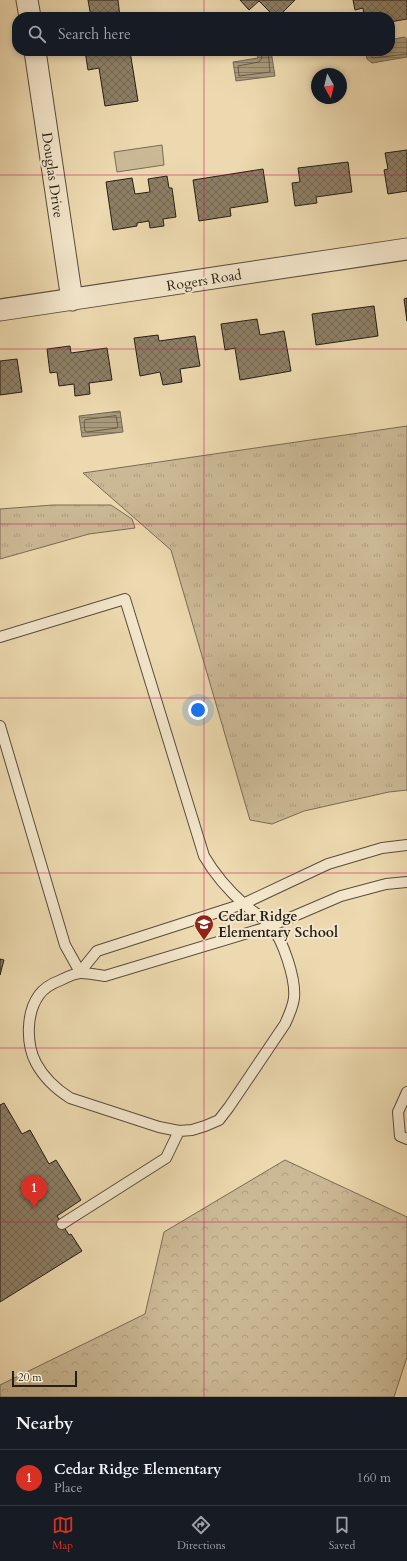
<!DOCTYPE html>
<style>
body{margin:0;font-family:Cardo,serif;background:#242831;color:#f1f3f6}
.compass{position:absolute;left:311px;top:68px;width:36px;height:36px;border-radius:50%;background:#171b24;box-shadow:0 2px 6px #0003;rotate:172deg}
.scale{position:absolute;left:12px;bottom:10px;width:65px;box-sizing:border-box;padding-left:4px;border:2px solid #261e15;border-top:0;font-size:11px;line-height:14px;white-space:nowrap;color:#261e15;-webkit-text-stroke:3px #f3e6cb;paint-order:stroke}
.you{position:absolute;left:198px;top:710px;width:14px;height:14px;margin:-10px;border:3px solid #fff;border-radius:50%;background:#1a73e8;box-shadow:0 0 0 6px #1a73e833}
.badge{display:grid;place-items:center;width:26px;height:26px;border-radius:50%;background:#d93025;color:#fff;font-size:13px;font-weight:700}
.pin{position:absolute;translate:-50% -33px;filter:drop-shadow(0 1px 2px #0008)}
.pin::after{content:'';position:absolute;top:21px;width:14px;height:12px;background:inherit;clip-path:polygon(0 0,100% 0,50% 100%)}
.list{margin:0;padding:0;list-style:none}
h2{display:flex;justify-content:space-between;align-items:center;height:52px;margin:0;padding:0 16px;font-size:17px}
h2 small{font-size:13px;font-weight:400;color:#9ea1a6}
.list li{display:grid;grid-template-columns:26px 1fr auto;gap:12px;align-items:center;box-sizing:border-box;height:56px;padding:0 16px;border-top:1px solid #363941}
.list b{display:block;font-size:15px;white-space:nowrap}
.list p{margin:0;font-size:13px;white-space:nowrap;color:#9ea1a6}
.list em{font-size:13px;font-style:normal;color:#9ea1a6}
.icon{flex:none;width:22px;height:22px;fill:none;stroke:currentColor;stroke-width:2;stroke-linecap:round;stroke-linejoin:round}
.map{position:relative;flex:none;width:407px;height:1397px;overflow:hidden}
.search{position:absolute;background:#171b24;box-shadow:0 2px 6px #0003;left:12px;right:12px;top:12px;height:44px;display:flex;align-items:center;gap:10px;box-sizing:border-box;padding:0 14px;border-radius:16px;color:#9ea1a6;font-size:15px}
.sheet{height:108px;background:#171b24}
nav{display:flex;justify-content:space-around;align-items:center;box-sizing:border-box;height:56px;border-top:1px solid #363941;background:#171b24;font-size:11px;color:#9ea1a6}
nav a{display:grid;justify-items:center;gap:2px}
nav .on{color:#d93025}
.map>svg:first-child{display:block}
.grass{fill:#cbb995;stroke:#786c55}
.forest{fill:url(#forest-crowns);stroke:#786c55}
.park{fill:url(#park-tufts);stroke:#786c55}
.water{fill:url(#water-rules);stroke:#756852}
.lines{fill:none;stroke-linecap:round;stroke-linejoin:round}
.shore{stroke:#685c48;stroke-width:1}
.building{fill:url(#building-cross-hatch);stroke:#261e15}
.service-casing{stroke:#584d3c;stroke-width:12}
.minor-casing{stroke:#584d3c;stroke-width:23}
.service{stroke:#f3e6cb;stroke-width:10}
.minor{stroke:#f3e6cb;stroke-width:21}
.grid{fill:none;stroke:#c2185b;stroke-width:1;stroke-opacity:0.55}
.labels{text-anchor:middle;stroke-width:4;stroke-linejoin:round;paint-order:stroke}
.street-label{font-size:14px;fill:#261e15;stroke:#f3e6cb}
.poi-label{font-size:14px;font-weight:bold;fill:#261e15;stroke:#f3e6cb;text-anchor:start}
</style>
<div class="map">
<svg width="407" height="1397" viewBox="0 0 407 1397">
<defs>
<pattern id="forest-crowns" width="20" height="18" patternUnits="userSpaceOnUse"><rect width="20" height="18" fill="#cbb995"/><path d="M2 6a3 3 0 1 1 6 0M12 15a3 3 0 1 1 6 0" fill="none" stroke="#ae9f80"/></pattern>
<pattern id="park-tufts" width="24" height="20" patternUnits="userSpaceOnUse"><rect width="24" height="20" fill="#cbb995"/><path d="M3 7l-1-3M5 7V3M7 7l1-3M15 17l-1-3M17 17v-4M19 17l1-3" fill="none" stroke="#ae9f80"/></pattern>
<pattern id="water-rules" width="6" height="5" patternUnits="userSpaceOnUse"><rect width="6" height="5" fill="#a9997b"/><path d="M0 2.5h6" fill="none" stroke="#897c64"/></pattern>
<pattern id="building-cross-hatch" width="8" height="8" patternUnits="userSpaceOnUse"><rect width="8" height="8" fill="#8d7f65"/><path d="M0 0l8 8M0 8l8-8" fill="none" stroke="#736752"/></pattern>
</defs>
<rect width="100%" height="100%" fill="#edd9af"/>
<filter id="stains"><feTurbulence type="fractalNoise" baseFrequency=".005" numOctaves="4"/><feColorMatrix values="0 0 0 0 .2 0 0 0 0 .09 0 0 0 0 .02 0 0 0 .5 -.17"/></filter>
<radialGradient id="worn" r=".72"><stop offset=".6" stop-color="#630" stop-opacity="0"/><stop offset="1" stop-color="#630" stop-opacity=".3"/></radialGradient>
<path class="grass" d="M162 145 164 165 117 172 114 152Z"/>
<path class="forest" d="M285 1160 407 1217V1357L394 1397H0V1385L145 1314 164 1232Z"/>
<path class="park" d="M407 426V790L389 792 304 811 272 824 250 820 171 550 83 473Z
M53 505H111L132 519 135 528 89 534 0 559V509Z"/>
<path class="water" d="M404 37 407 39V57L372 63 367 59 365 51H390V40Z
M257 51H271L275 76 236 81 233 62 258 58Z
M120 411 123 432 82 437 79 416Z"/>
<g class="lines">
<path class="shore" d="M261 51 262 58 259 62 238 66 239 76 270 72 268 51
M369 51 371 56 373 58 407 54
M116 416 118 426 117 428 87 432 85 431 84 422 85 420Z"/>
</g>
<path class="building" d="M88 0H118L120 17H91Z
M240 0H295L278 17H275L259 1 249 10Z
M353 0H407V19L390 22V17H364L363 8 355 10Z
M85 51H130L138 101 105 106 99 68 88 70Z
M407 150V191L388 194 384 170 388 169 385 153Z
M348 162 352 192 316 197 317 203 295 206 292 183 300 182 298 168Z
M263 169 268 202 230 208 231 216 199 221 193 180Z
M167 176 169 188H172L176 217 163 219 164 226 150 228 149 221 137 223V226L113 230 106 182 132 178 135 194 150 192 148 179Z
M407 298V321L404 299Z
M374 306 378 336 316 345 312 314Z
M257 319 260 335 284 331 291 371 240 380 235 348 225 350 221 324Z
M158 335 159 341 195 336 200 366 180 369 182 382 163 385 160 372 140 376 134 338Z
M70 346 71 353 107 348 112 380 89 383 90 394 75 396 74 384 59 386 57 372 50 373 47 349Z
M17 359 22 392 0 395V361Z
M0 959 4 960 0 975Z
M4 1103 22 1134 30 1130 49 1164 56 1160 81 1200 57 1216 69 1235 71 1234 82 1251 0 1302V1105Z"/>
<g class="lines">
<g class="service-casing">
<path id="service" d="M0 637 125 599 204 856C215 875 228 890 245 905 253 912 264 918 271 926 283 940 296 979 294 998 293 1007 289 1015 285 1024L229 1107 219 1120 205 1126 192 1130 179 1131 159 1127 70 1098C56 1089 44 1078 36 1063 26 1044 26 1013 39 995 44 988 53 983 61 980 67 977 75 973 81 973 89 973 97 975 105 976L271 926 341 896 386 884 407 882
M0 726 65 945 80 972
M80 972 97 951 243 904 328 864 382 848 407 845
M407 1092 398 1112 400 1136 407 1139
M62 1224 166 1158 179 1131"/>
</g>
<g class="minor-casing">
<path id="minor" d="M27 0 30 17
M35 51 72 300
M0 310 407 249"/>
</g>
<use href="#service" class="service"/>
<use href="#minor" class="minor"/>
</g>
<path class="grid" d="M204 0V17M204 51V1397M0 175H407M0 349H407M0 524H407M0 698H407M0 873H407M0 1048H407M0 1222H407"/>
<defs>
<g id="school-pin" transform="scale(1)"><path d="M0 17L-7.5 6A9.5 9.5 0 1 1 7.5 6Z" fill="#8f2418" stroke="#f3e6cb"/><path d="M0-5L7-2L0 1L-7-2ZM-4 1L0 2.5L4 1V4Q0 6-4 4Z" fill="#fff"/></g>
</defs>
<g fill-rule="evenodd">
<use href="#school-pin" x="204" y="924"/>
</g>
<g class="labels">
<g class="street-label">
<text transform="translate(53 175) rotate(82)" y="5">Douglas Drive</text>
<text transform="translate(204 280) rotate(-9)" y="5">Rogers Road</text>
</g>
<g class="poi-label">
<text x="218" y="921">Cedar Ridge<tspan x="218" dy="16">Elementary School</tspan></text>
</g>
</g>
<rect width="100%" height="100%" filter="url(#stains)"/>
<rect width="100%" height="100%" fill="url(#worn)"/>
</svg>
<svg class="compass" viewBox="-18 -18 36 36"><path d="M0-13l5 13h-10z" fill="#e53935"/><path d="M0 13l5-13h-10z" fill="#9ea1a6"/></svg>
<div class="scale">20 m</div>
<div class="you"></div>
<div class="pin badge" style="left:34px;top:1208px">1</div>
<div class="search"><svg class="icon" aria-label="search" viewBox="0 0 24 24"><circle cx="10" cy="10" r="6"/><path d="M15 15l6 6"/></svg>Search here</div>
</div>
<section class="sheet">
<h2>Nearby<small></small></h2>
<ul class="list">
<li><span class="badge">1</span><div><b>Cedar Ridge Elementary</b><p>Place</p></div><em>160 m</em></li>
</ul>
</section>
<nav>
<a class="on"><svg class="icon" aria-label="map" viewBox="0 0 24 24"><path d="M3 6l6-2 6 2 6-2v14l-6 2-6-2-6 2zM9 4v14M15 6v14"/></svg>Map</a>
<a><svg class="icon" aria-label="directions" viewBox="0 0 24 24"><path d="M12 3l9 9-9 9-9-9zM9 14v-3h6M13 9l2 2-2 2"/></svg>Directions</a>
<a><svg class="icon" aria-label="saved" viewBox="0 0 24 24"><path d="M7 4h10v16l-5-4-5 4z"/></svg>Saved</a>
</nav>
